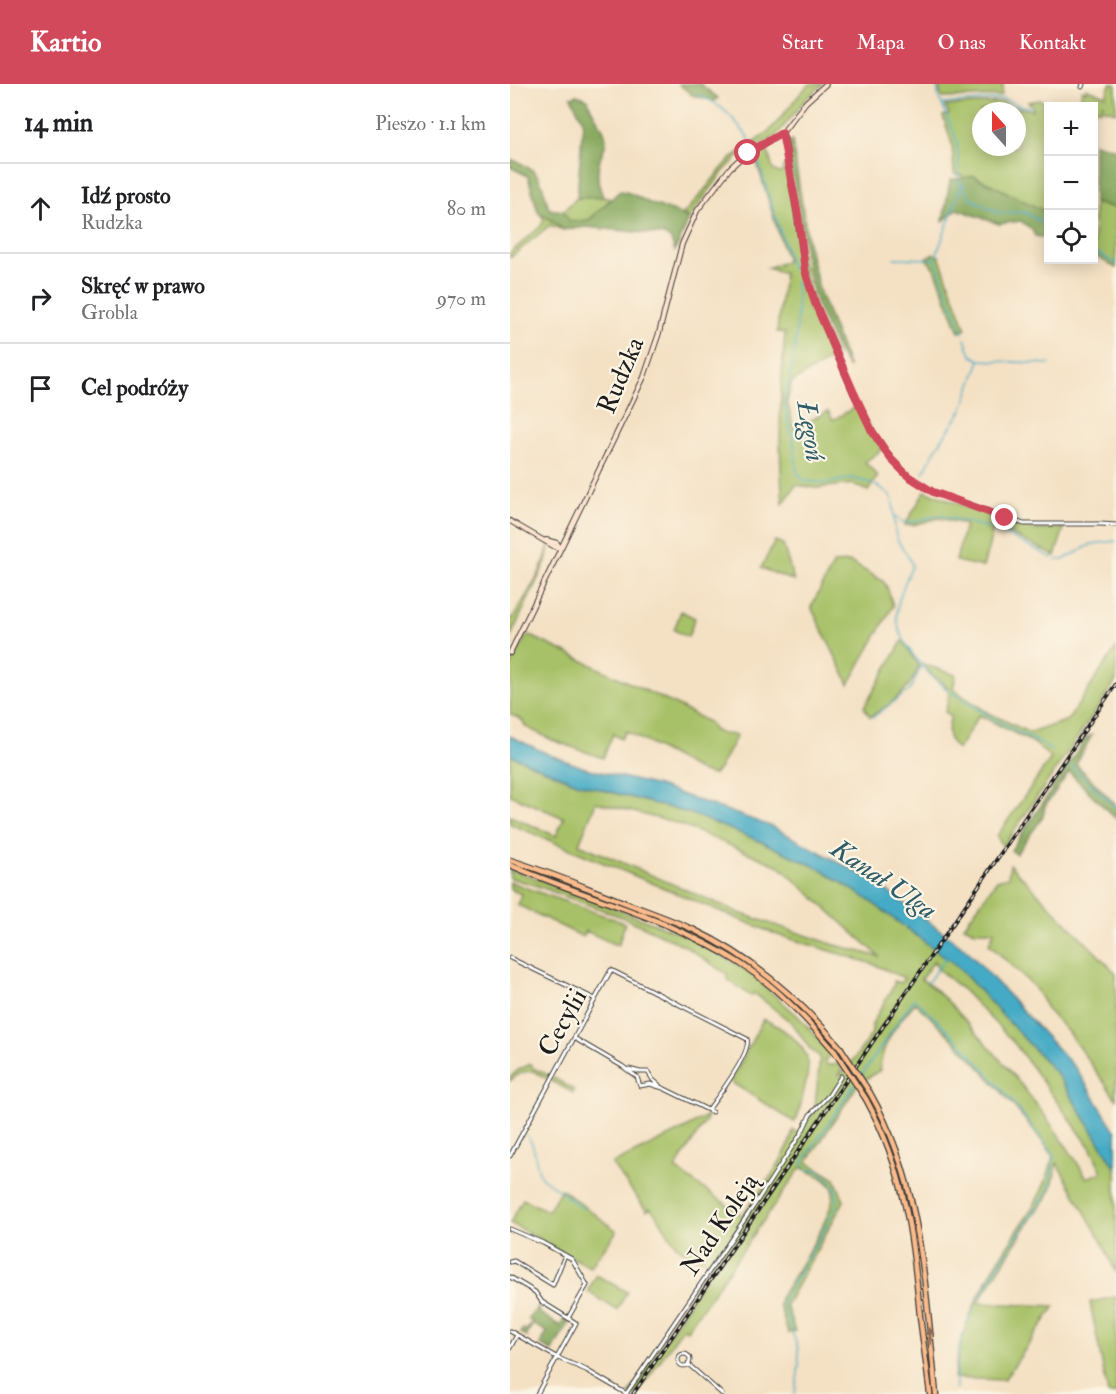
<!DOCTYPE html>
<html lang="pl">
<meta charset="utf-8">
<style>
body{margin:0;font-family:"IM FELL Double Pica",serif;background:#f6f6f6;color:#202124}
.controls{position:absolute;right:18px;top:18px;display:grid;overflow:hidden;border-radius:0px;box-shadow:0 3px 15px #0003}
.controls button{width:54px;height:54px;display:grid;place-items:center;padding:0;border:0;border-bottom:2px solid #e0e0e0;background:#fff;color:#202124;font:30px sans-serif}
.compass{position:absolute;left:462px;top:18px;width:54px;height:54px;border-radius:50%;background:#fff;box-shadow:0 3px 15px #0003;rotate:339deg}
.stop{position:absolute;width:18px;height:18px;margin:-14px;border:4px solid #d1495b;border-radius:50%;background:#fff}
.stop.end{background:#d1495b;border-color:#fff;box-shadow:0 2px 6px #0008}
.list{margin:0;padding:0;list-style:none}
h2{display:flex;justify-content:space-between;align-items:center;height:78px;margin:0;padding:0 24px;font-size:26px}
h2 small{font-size:20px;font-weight:400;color:#757577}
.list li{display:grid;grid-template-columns:39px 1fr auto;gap:18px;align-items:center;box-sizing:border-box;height:90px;padding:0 24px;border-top:2px solid #e0e0e0}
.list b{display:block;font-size:22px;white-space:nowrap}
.list p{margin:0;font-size:20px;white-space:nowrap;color:#757577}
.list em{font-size:20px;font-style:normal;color:#757577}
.icon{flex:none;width:33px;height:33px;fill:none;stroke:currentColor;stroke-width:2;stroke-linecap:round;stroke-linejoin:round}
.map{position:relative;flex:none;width:606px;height:1310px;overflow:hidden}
header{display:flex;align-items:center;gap:36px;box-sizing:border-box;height:84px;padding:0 30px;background:#d1495b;color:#fff}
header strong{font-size:28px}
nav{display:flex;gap:33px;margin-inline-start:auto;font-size:21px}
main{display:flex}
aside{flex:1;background:#fff}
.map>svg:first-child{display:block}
.green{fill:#a7c167;stroke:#626e42;stroke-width:1.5;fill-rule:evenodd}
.forest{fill:#85a75c;stroke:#50623c;stroke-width:1.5}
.water{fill:#45aac5;stroke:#306370;stroke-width:1.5}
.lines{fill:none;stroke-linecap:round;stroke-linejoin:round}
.stream{stroke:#45aac5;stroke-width:1.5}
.minor-casing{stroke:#3c3a35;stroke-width:5}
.secondary-casing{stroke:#3c3a35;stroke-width:6}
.primary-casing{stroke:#3c3a35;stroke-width:7}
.minor{stroke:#fff;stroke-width:3}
.secondary{stroke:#fde4d1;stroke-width:4}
.primary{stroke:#fbbb8c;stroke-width:4.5}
.rail-casing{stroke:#1c1c1c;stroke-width:4}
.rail{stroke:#fcf5e5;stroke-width:1.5;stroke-dasharray:4.5;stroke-linecap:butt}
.primary-bridge-casing{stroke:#3c3a35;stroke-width:7;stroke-linecap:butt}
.primary-bridge{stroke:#fbbb8c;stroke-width:4.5}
.oneway{fill:#8c6c54}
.route{stroke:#d1495b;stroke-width:8}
.labels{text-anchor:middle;stroke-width:4.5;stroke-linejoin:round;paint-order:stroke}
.street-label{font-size:26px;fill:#1c1c1c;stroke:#fcf5e5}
.water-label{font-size:27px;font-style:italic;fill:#2e5c68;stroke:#fcf5e5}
</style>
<header>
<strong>Kartio</strong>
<nav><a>Start</a><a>Mapa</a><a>O nas</a><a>Kontakt</a></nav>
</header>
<main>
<aside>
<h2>14 min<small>Pieszo · 1.1 km</small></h2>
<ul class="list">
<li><svg class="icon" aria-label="ahead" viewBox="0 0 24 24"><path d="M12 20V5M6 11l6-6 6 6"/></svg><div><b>Idź prosto</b><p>Rudzka</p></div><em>80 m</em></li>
<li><svg class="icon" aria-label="right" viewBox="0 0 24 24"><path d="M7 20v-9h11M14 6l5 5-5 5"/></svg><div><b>Skręć w prawo</b><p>Grobla</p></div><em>970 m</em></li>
<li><svg class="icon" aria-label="arrive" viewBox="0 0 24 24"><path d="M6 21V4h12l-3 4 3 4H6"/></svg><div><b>Cel podróży</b></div></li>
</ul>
</aside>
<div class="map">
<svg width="606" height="1310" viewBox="0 0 606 1310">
<rect width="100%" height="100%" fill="#fcf5e5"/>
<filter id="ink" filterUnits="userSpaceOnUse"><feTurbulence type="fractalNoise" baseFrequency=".0167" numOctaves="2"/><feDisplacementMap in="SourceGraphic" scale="12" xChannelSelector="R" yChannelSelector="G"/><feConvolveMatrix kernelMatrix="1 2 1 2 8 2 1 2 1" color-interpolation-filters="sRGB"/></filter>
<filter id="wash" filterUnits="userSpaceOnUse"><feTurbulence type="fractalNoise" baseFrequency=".008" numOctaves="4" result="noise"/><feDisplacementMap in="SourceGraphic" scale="24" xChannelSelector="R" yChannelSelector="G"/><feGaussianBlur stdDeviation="1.35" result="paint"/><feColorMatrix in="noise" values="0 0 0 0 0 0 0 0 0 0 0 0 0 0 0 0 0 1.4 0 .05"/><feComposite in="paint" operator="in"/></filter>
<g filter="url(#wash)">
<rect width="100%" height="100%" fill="#f4e1c4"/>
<path class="green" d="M300 0H313L295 16 265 53 229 72 213 88 179 134 173 130C189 115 201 96 216 80 229 65 247 59 260 46 274 32 284 14 300 0Z
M429 0H493L492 12 433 14 430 10Z
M600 0H606V28L592 24 593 19 591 26 570 19 572 6 576 7V4L596 12Z
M530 16 534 17 533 22 538 29V129L464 92 454 95 452 91H446L444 89 442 60 433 32 439 30 435 22 493 18 503 23 523 26V22L518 18ZM471 27H507V63H471Z
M257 64 263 86 269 89 273 88V82L277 81 294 190 306 229 326 272 282 298 277 317 284 345 318 327 323 336 347 322 373 365 355 378 368 392 358 407 343 400 306 404 286 401 273 420C268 363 270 306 275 249L267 248 274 189 257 184 277 177 244 69Z
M93 113 101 115 79 136 59 138 53 127 67 114Z
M584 119 606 124V184L584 171Z
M28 128 43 137 53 146 40 141 0 174V169L31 142 34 135Z
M423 170 429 172 456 245 449 248 426 187 416 174Z
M415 407 485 433V439L473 483 446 477 455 440 429 434 403 441H395Z
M493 438 529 446 554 444 545 472 488 444 489 440Z
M265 457 273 460 284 497 251 484Z
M39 461 36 477 0 554V533L3 534C16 511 34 487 39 461Z
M340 478 373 497 377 503 383 522 339 600 301 523 324 479Z
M171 527 185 534 178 553 164 546Z
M19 551 168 622 200 639 203 646 212 650 227 651 209 685 203 691 190 687 116 647 111 655 103 650 93 674 42 656 16 643 12 636 0 630V584L16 553Z
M393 556 409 582C400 607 382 620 360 633L354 623Z
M606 564V597L493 763 487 752 541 674 524 659 469 631 448 666C436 657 437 645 441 632L435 628C447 592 426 604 413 580L446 591 443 605 477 628 520 649 558 636Z
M0 671 67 699 179 729 252 758 312 786 356 814 447 882 547 990 606 1084V1189L593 1160 547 1079 542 1103 536 1115 520 1136 468 1219 545 1222 494 1296 444 1294C449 1243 473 1200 500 1158 518 1131 538 1104 543 1071 501 1016 457 966 405 919 388 938 371 959 370 986L348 1000 297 1078 325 1095 334 1117 276 1221 285 1247 278 1249 269 1220 270 1214C281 1196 332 1121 322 1103 315 1092 302 1090 291 1083L177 1246 173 1244 172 1245 127 1310H119L170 1234 202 1180C191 1175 177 1171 168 1163 157 1151 152 1135 140 1124L137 1127 102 1080 176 1044 200 1030 165 1085 232 1131C249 1108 278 1074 283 1046L289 1049 308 1021 305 1023 310 973 300 965 282 939 244 909 241 912 217 895 218 891 173 861 117 835 25 801 0 794V786L23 793 179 853 236 886 287 931 322 970 314 977 318 981 329 980 331 984 329 992 345 974 362 949V940L384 901V897L391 899 394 894 363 880 268 851 231 836 0 740V732L46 752 54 734 0 711ZM86 718 169 740 269 782 370 873 325 861 232 830 69 760ZM424 877 428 885 455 908 505 960 580 1063 592 1088 577 1094C543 1039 505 990 461 943 446 926 430 907 411 895Z
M500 781 606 889V1015L557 947 538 926 525 904 479 860 484 847H465L454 842 487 796 498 793Z
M0 798 115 839 108 862 76 847 73 853 8 821 11 810 0 805Z
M253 935C270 942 296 959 298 979 299 988 290 1023 287 1034L284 1038 221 998Z
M21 980 23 984 41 992 64 1006 63 1009 23 987C13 987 7 990 0 997V993L8 986Z
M51 1105 107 1147 80 1183 0 1139 13 1115 38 1127Z
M86 1191 117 1208 107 1226 78 1208Z
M606 1213V1310H598L580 1218Z"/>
<path class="forest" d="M169 0H190L208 14 204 17 182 11Z
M67 11 78 15C80 31 97 43 96 58 96 62 92 68 91 72 86 86 87 99 93 113L67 114 73 37 61 13Z
M276 57H282L299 164 310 209 339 284 327 266 308 224 297 186 292 146Z
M584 59 606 65V124L584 119Z
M0 75C32 86 30 94 39 125L53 127 60 138 79 136 110 107C123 108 130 115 142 120 155 125 167 127 179 135L165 167 161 156 155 151 76 143 53 146 43 137 28 128 18 92 0 83Z
M464 92 538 129V154L525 152 522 146 511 137 489 140 447 125 433 137 440 96Z
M582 651 566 680 606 721V735L559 688 535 722 533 733 506 770 501 766 577 653Z
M30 1221 28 1228 50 1242 55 1234 60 1238 42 1267 30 1261 37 1248 23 1240 16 1251 17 1253 11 1249 13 1245 17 1246 22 1238 18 1235Z"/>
<path class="water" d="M0 652 40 671 75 684 148 702 263 743 362 796 457 866 567 986 606 1048V1084L547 990 447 882 356 814 312 786 252 758 179 729 67 699 0 671Z"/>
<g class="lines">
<path class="stream" d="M427 0 428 11 447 57 449 92
M188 11C211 18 228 39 242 59
M433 20 493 15 510 22 521 23
M243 61 282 185
M449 96 461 115 489 129 514 128 538 142
M452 100 425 175 453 249
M584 167 606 180
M384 174 425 175
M286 197C290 239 285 274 275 315V324L284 360 287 388 294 397 317 399 342 394 363 400
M455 255 461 271 470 276 540 280
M413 389 427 363 452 326 470 276
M365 401C371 404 377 407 381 413 386 421 383 441 386 452 389 463 400 470 402 482 396 496 389 511 387 526 383 555 418 591 438 606
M384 431 392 438H403L429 431 483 445
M487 446 542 474
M546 476H553L582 460 606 457
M441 608 487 637 530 659 542 667
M363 633 400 606 411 583
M561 682 606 723
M418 898 437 872
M351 992 404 915C457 961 502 1015 544 1071L539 1106 499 1164 468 1215
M14 1049C27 1059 24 1079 31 1093L73 1125
M446 1305C445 1275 451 1249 465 1222
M285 1310 289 1281 288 1265 272 1218 316 1142 328 1118 325 1103 315 1092 308 1087 298 1086 292 1079 344 1001"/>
</g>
</g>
<g filter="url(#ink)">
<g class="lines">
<g class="minor-casing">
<path id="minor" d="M572 3 573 0
M272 49 275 56 295 187 305 219 343 309 362 347 381 375 398 392 423 408 514 440H591L606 441
M485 431 488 439 495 434
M0 874 85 915
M64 954 112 982 127 993 130 1002 140 1000 153 1004 202 1028
M119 985 130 988H138L143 996 149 1001
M0 1072 101 886 237 955C242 968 207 1014 198 1026
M0 1145 33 1159 62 1175 77 1201 58 1234
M0 1178 4 1177 43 1201 55 1171
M0 1193 25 1208 32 1218 66 1239 27 1310
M0 1247 48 1274 76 1286 117 1310
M0 1264 7 1251
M168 1276a6 6 0 1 1 12 0a6 6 0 1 1-12 0Z
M178 1280 212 1310
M116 1310 245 1120 292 1048 300 1031 319 1011 331 992"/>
</g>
<g class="secondary-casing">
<path id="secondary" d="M0 437 45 463 50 464
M36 456 47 459 50 464
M0 569 134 293 149 249 172 160 187 127 220 84 233 72 272 49 296 18 316 0"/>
</g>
<g class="primary-casing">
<path id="primary" d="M0 776C35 787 69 801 103 814 130 825 158 834 184 846 242 873 289 915 330 963
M0 781C75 814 158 833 228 878 266 902 296 934 325 968
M360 1009C413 1101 415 1207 426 1310
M356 1015C395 1086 403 1153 410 1232 413 1258 417 1284 420 1310"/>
</g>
<use href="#minor" class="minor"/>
<use href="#secondary" class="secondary"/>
<use href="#primary" class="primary"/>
<g class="rail-casing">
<path id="rail" d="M123 1310 606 600"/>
</g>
<use href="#rail" class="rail"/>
<g class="primary-bridge-casing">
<path id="primary-bridge" d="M330 963 360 1009
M325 968 356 1015"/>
</g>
<use href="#primary-bridge" class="primary-bridge"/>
</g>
<defs><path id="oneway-solid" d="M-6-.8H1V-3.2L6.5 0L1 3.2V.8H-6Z" transform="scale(1.5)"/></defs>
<use class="oneway" href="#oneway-solid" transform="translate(420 1252) rotate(-96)"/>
</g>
<g class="lines" filter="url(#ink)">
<path class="route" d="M238 69 272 49 288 131 295 186 305 219 344 309 362 347 381 375 398 392 423 408 495 434"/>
</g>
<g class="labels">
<g class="street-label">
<text transform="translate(110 291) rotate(-67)" y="9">Rudzka</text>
<text transform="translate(52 938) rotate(-61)" y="9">Cecylii</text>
<text transform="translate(209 1140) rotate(-56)" y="9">Nad Koleją</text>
</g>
<g class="water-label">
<text transform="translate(301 347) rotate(81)" y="9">Łęgoń</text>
<text transform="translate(374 795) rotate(34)" y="9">Kanał Ulga</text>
</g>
</g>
</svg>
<div class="controls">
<button>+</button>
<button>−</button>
<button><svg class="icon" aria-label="locate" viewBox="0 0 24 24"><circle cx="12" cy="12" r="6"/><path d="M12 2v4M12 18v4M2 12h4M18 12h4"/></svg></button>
</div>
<svg class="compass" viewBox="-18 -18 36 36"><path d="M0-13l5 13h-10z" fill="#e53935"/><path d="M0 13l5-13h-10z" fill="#757577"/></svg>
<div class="stop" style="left:238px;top:69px"></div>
<div class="stop end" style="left:495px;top:434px"></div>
</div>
</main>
